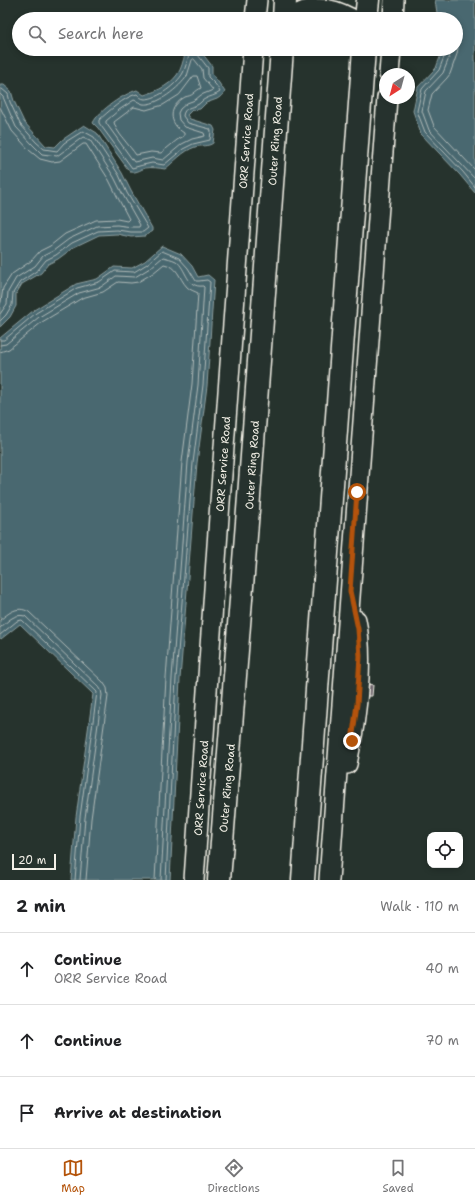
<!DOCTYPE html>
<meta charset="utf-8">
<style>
body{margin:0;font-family:"Shantell Sans",sans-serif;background:#f6f6f6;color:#202124}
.controls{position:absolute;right:12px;bottom:12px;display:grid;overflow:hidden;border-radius:8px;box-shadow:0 2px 6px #0003}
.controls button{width:36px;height:36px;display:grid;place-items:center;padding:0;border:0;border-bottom:1px solid #e0e0e0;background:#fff;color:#202124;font:20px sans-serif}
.compass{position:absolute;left:379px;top:68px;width:36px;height:36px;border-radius:50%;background:#fff;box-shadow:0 2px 6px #0003;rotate:216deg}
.scale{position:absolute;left:12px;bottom:10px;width:44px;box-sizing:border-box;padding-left:4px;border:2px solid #f4f1e8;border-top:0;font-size:11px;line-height:14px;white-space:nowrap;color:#f4f1e8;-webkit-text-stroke:3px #26332d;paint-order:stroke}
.stop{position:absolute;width:12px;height:12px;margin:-9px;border:3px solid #b45309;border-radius:50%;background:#fff}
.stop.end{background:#b45309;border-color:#fff;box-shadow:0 1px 4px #0008}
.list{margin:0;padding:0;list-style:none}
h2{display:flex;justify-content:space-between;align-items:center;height:52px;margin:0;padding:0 16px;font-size:17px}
h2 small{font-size:13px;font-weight:400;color:#757577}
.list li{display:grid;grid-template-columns:26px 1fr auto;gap:12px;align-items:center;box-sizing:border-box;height:72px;padding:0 16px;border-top:1px solid #e0e0e0}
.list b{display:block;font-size:15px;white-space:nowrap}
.list p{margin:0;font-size:13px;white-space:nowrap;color:#757577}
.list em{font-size:13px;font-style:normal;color:#757577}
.icon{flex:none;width:22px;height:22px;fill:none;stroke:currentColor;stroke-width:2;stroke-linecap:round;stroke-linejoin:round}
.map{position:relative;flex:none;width:475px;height:880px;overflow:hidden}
.search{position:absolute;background:#fff;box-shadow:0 2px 6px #0003;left:12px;right:12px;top:12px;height:44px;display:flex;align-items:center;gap:10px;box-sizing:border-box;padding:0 14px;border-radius:22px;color:#757577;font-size:15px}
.sheet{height:268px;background:#fff}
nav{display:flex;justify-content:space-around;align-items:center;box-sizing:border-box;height:56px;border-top:1px solid #e0e0e0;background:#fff;font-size:11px;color:#757577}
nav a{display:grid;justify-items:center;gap:2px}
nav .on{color:#b45309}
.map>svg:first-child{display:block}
.water{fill:#496870;stroke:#8d9fa0}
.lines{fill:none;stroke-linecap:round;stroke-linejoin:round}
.shore{stroke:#b0bab8;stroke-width:1}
.building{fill:#6d656c;stroke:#f4f1e8}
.primary-casing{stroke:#f4f1e8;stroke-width:22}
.highway-casing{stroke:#f4f1e8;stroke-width:25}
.primary{stroke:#26332d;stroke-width:19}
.highway{stroke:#26332d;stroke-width:22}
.route{stroke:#b45309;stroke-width:5}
.labels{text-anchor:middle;stroke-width:3;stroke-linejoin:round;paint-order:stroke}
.street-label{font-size:11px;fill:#f4f1e8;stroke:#26332d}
</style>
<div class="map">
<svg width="475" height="880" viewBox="0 0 475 880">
<rect width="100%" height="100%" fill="#26332d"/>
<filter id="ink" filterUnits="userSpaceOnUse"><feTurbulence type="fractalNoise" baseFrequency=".025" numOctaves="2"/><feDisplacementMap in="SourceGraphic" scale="8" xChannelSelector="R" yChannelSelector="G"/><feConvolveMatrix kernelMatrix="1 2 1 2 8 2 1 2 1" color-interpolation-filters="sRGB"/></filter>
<g filter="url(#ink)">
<path class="water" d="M435 0H475V193L460 175 421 134 413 111 418 87 436 68 443 49H456V19H438Z
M187 49H201L202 53 212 66V74L219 83 225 92 223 95 217 99 206 103 200 109 192 110 187 115 190 119 213 126 215 130 213 143C208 147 201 145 195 147 183 151 174 162 165 169 159 168 152 167 145 168 140 170 136 173 130 172L98 128 93 123C99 110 124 94 137 90L144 95C158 91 173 84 180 70 183 63 184 56 187 49Z
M0 85H4L11 91 14 101 24 122 46 146 55 147 62 140 84 125 97 133 122 173 131 191 152 228V231L145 236 131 237 117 234 99 235 74 247 58 259 48 264 41 273 22 284 16 294V306L10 317 0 327Z
M162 246 181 254 192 266 198 277 208 275 214 280 207 386 197 463 180 679 170 880H71L76 817 93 694 20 624 1 639 0 638V338L34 310 76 284 97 279 114 267 132 268 145 261Z"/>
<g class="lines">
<path class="shore" d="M456 42 458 48 457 54 450 74 447 78 432 94 428 110 434 126 475 170
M190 49C190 53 185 69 183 73 177 84 158 99 145 99 141 99 139 96 137 94 124 97 108 112 99 120V123L132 168 143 165 152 163 164 165 183 149 193 144 210 140 211 131 210 129 188 123 183 116C184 107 191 108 197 105 200 104 202 100 205 99 210 96 215 96 220 92L216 85 208 77V68L198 55 197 49
M447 49 439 70 422 89 417 111 425 132 463 172 475 187
M452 49 451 53 443 73 426 91 422 111 429 130 475 179
M194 59 202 69 203 78 213 90 201 95 195 100 187 103 180 109 178 113 179 120 185 127 204 133 205 136 192 139 182 144 163 160 152 158 134 162 106 123V121L119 110 134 100C137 101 140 103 143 104 157 106 180 87 187 76 189 71 190 65 192 60Z
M194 76H197L201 88C199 89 196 91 194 93 191 96 188 96 185 97 168 107 168 123 184 133V136L177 140 161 153 151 152 136 155C130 146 115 131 114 122L134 107 146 110 163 105 179 95Z
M0 89H2L8 94 10 102 20 124 36 142 44 149 57 151 64 143 83 131 94 137 119 175 127 193 148 228 143 232H131L117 230 98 231 72 243 56 255 46 260 38 270 20 282 13 293 12 305 6 315 0 321
M0 94 3 97 6 104 16 127 33 145 42 154 57 156 83 137 90 140 114 177 123 195 140 225 139 227H132L117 225 97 226 69 239 53 251 43 256 35 266 16 278 8 292 7 304 0 314
M0 107 12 131 29 150 40 159 52 162 60 161 83 144H86L109 180 118 198 129 219 127 221 117 219 96 220 65 234 50 246 40 251 31 261 12 274 3 288 1 302 0 304
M0 340H4L36 313 77 288 99 282 115 271 134 272 147 264 162 251 179 258 188 268 196 281H199L207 280 210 282 203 385 193 463 176 678 166 880
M0 345 6 344 39 317 79 293 101 287 116 276 135 277 150 268 163 257C167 258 172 259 176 261 187 269 186 288 203 286L204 287 198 385 188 462 172 678 161 880
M0 352 9 349 42 322 82 298 103 292 118 282 131 283 138 282 153 273 164 264C179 267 178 277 187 287 190 290 194 291 198 293L192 384 182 462 166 678 155 880
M0 620C9 613 17 605 29 612L103 682 107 688 108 696 91 819 86 880
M0 628C7 622 14 613 25 616L99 687 101 690 102 695 85 818 80 880
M0 635 17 621 22 620 97 692 80 817 75 880"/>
</g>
<path class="building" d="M367 684 373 685 372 696H366Z"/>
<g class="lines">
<g class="primary-casing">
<path id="primary" d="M255 19 257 0
M393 19 394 0
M389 74 391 49
M347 764C353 735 357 707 359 678 360 659 360 639 356 620
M194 880 220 502 253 49
M329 880 387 98"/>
</g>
<g class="highway-casing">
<path id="highway" d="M284 19 285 0
M293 19C311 6 331 9 349 19
M366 19 368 0
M219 880 248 510 282 49
M303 880 364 49"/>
</g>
<use href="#primary" class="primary"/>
<use href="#highway" class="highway"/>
</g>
</g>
<g class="lines" filter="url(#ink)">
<path class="route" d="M352 741 357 704 360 656 358 629 350 591 357 492"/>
</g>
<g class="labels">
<g class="street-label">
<text transform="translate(246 141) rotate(-86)" y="4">ORR Service Road</text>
<text transform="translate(275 141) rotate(-86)" y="4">Outer Ring Road</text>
<text transform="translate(223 464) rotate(-86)" y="4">ORR Service Road</text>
<text transform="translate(252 465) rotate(-86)" y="4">Outer Ring Road</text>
<text transform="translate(201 788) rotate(-86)" y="4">ORR Service Road</text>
<text transform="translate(227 788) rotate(-85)" y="4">Outer Ring Road</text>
</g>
</g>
</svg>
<div class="controls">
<button><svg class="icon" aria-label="locate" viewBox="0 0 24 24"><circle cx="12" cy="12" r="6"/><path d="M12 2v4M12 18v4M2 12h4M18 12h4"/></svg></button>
</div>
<svg class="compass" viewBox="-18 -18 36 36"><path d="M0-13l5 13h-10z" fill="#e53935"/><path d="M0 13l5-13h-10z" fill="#757577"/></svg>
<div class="scale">20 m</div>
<div class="stop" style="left:357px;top:492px"></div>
<div class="stop end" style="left:352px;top:741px"></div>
<div class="search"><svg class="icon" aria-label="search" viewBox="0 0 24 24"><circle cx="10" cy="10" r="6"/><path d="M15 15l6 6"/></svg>Search here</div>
</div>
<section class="sheet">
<h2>2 min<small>Walk · 110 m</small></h2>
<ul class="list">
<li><svg class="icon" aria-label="ahead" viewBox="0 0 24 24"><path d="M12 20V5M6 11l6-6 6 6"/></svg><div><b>Continue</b><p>ORR Service Road</p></div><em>40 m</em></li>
<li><svg class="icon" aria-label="ahead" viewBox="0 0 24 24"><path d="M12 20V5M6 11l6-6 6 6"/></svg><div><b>Continue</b></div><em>70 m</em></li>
<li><svg class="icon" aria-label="arrive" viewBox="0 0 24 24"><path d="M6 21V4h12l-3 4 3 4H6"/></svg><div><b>Arrive at destination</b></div></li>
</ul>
</section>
<nav>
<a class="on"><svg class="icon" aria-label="map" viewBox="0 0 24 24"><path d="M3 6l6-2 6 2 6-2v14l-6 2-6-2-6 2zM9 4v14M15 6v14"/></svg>Map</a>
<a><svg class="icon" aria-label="directions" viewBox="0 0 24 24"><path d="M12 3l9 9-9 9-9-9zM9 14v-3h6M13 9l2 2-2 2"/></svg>Directions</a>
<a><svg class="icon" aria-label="saved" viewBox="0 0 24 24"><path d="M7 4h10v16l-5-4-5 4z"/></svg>Saved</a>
</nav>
